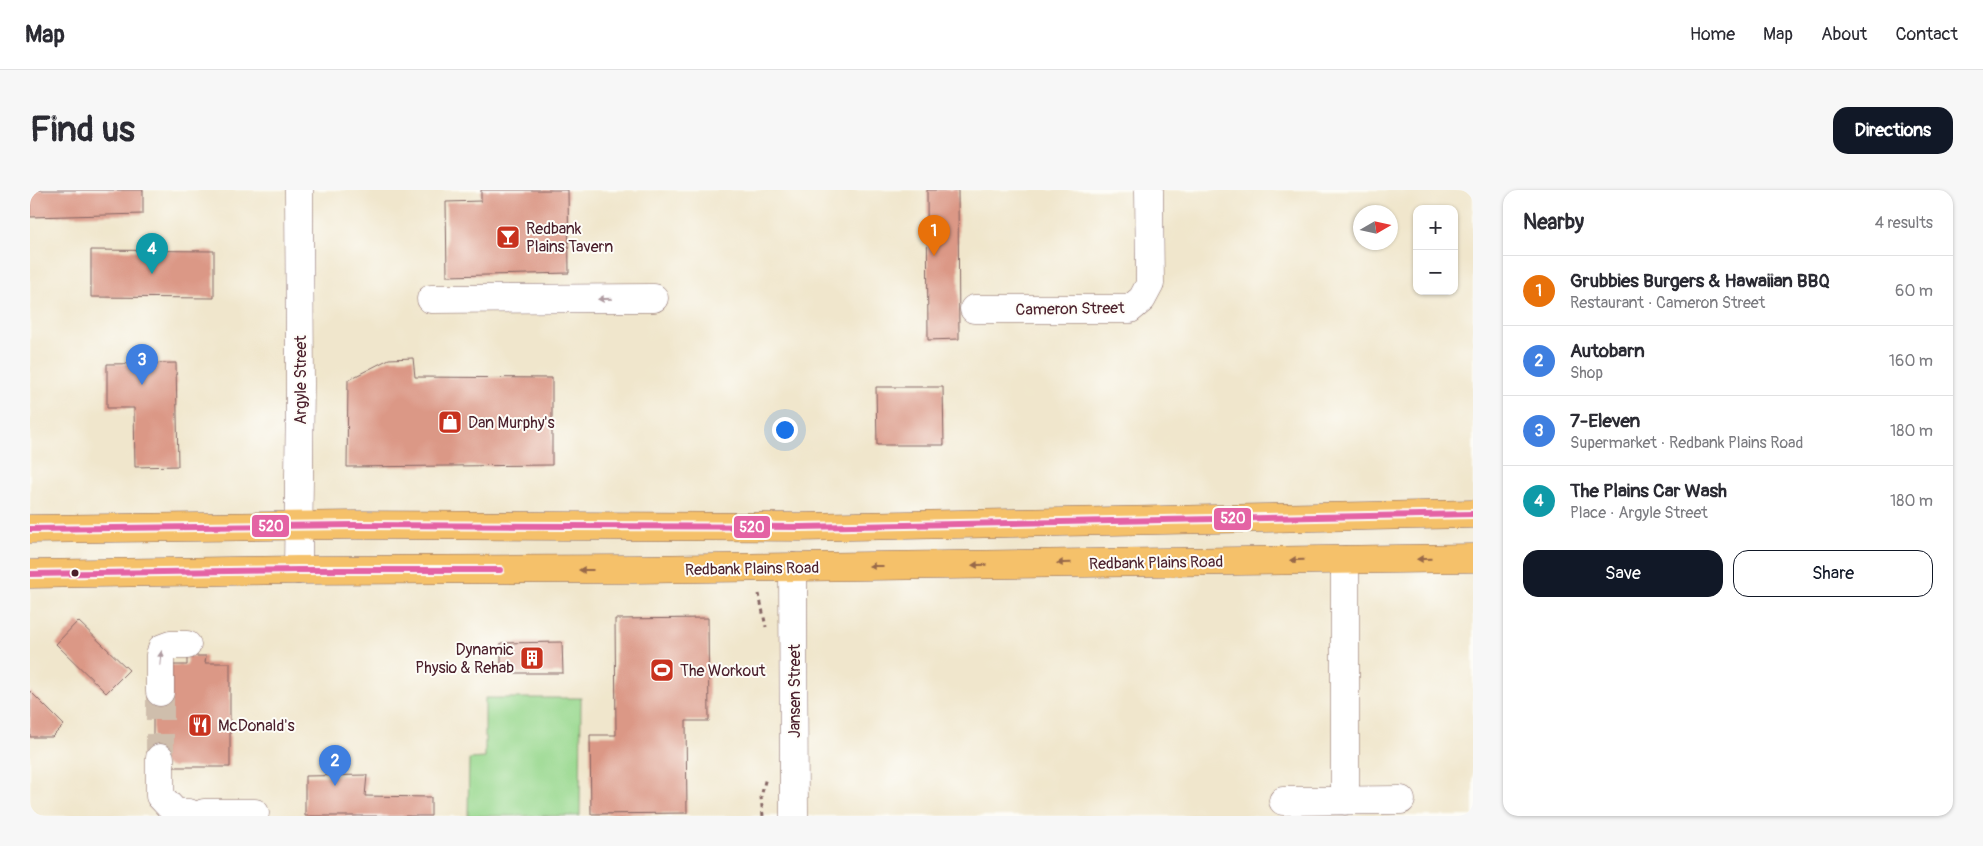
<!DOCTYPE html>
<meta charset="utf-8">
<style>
body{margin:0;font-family:Pangolin,sans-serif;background:#f7f7f7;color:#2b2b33}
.controls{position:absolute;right:15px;top:15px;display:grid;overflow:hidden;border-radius:10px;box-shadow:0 1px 4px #0004}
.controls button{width:45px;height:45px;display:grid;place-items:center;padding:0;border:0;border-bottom:1px solid #e1e1e2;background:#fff;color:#2b2b33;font:25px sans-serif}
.compass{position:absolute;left:1323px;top:15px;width:45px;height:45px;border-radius:50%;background:#fff;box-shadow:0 1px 4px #0004;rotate:81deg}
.you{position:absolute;left:754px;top:239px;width:18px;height:18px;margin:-12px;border:4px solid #fff;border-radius:50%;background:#1a73e8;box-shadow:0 0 0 8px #1a73e833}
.badge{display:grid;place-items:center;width:32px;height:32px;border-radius:50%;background:#111827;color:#fff;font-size:16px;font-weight:700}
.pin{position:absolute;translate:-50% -41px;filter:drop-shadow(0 1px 2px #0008)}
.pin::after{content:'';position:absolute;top:26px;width:18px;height:15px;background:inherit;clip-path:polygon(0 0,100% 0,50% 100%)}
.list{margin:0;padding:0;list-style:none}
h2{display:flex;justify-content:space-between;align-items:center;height:65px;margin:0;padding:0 20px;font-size:21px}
h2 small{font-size:16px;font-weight:400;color:#7c7c81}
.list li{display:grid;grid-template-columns:32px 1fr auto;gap:15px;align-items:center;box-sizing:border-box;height:70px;padding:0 20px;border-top:1px solid #e1e1e2}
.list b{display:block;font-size:19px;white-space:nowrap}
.list p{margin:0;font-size:16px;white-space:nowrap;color:#7c7c81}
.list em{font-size:16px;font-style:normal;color:#7c7c81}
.actions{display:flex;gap:10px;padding:15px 20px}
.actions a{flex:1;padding:11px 0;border:1px solid #111827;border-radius:15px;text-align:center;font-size:18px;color:#111827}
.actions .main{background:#111827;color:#fff}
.map{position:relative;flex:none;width:1443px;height:626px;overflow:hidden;border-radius:15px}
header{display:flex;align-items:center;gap:30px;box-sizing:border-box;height:70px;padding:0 25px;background:#fff;border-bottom:1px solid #e1e1e2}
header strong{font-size:24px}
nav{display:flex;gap:28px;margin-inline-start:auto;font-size:18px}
.intro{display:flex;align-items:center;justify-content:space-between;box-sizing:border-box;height:120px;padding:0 30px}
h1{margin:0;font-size:35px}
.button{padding:12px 22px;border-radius:15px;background:#111827;color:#fff;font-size:18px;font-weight:700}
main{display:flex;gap:30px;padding:0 30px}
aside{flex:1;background:#fff;border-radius:15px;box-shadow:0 1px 4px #0004}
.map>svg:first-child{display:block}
.green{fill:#98d88e;stroke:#717c5c}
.building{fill:#db9886}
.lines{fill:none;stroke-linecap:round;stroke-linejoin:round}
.minor-tunnel{stroke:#cfbeac;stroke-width:28;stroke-dasharray:28 14;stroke-linecap:butt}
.minor-casing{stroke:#846563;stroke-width:29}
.major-casing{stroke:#846563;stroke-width:29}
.path{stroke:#846563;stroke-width:3;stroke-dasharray:4 4;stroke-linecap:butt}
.minor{stroke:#fff;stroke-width:28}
.major{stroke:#f5c16b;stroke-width:28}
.bus-1-casing{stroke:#fdfcf7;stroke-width:10}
.bus-1{stroke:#e463a4;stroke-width:6}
.oneway{fill:#ae9aa0}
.oneway2{fill:#976848}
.bus-dot{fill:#4a1f2b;stroke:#fdfcf7;stroke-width:2}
.labels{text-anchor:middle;stroke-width:4;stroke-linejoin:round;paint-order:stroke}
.poi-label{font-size:16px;fill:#4a1f2b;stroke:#fdfcf7;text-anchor:start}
.street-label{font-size:16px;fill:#4a1f2b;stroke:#fdfcf7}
.line-badge{stroke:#fdfcf7;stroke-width:2}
.badge-label{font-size:14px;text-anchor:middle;font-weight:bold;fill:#fff}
</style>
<header>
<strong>Map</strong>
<nav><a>Home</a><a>Map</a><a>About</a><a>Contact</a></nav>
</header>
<div class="intro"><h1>Find us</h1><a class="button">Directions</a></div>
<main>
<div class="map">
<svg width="1443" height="626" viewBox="0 0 1443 626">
<rect width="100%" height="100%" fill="#fdfcf7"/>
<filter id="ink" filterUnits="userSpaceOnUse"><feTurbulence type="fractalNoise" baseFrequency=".02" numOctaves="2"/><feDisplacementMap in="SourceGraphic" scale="10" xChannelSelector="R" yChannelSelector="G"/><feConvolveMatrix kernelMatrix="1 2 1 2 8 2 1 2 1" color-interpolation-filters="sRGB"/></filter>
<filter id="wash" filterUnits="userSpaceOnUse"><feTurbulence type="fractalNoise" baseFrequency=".0096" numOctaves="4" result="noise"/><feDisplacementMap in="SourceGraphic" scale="20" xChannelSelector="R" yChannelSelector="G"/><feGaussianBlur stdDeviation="1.12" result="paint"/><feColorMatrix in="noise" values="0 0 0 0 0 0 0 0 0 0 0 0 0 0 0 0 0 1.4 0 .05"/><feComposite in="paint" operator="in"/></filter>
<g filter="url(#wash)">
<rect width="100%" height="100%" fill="#f0e6cc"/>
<path class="green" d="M455 508H551L550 626H438L439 569 455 568Z"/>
<g id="blocks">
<path class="building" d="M0 0H113V24L0 27Z
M451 0H538L539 83 417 86 416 12 451 11Z
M897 0H928L929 149 898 150Z
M61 60 184 61V108L61 107Z
M383 168 385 187 522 188V275L317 277 318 190 359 169Z
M146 173 148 276 105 277 104 218H77V174Z
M846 197H913L914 255H847Z
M678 428 679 531H656L657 623 561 624 560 545H586L585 429Z
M48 431 99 480 76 503 26 454Z
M532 452 533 483H471V453Z
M157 466H176L175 473H200V577H140L123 567V503L140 475H157Z
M0 501 34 535 22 547H0Z
M337 585 335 606 401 607V626H275V586Z"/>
</g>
</g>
<g filter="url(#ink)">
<use href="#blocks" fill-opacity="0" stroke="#846563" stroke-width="1"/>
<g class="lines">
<path class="minor-tunnel" d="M130 502V568"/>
<g class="minor-casing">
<path id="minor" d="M401 109 624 108
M944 119H1100L1112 109 1120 94 1119 0
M763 377 764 626
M268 380 270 194 269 0
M130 502V465L132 458 140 455H157
M130 568V606L146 623H159
M1253 611 1371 610
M1315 611V370
M174 623H225"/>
</g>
<g class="major-casing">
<path id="major" d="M0 339 325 335 770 337 1443 324
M0 384 268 380 605 379 1443 368"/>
</g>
<path class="path" d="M729 404 736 437
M733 626 731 607 736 587"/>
<use href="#minor" class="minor"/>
<use href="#major" class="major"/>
<g class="bus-1-casing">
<path id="bus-1" d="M0 339 325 335 770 337 1443 324
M0 384 268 380H470"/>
</g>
<use href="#bus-1" class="bus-1"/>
</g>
<defs><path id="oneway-solid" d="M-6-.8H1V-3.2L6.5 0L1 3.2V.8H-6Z" transform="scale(1.25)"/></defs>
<g class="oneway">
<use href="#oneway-solid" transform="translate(575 109) rotate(179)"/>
<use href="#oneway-solid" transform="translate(131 468) rotate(-85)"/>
</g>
<g class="oneway2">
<use href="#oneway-solid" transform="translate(1394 369) rotate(179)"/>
<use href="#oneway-solid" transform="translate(1267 370) rotate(179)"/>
<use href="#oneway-solid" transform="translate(1034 373) rotate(179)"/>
<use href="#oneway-solid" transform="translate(949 375) rotate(178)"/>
<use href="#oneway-solid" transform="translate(846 376) rotate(180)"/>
<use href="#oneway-solid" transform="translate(556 380) rotate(180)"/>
</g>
</g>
<defs>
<g id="bar-square" transform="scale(1.25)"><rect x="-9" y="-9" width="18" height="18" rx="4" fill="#c8321e" stroke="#fdfcf7"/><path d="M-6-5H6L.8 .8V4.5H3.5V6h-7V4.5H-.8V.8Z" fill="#fff"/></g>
<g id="shop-square" transform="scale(1.25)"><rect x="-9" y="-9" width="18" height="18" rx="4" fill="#c8321e" stroke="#fdfcf7"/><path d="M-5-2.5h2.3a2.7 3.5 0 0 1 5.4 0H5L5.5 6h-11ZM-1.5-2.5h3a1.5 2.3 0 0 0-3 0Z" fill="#fff"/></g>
<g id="building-square" transform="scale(1.25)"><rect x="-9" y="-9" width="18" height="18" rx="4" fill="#c8321e" stroke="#fdfcf7"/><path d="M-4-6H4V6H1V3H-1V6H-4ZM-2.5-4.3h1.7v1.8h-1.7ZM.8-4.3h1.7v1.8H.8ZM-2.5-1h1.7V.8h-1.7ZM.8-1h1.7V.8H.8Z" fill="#fff"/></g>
<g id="stadium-square" transform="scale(1.25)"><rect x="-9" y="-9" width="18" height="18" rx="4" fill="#c8321e" stroke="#fdfcf7"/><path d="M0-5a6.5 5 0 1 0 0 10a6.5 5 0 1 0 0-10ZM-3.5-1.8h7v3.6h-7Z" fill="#fff"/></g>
<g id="restaurant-square" transform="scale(1.25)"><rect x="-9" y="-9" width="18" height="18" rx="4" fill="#c8321e" stroke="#fdfcf7"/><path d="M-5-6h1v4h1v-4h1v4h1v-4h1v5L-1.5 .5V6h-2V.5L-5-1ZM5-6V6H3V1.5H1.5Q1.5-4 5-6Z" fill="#fff"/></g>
</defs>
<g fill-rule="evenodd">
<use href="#bar-square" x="478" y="47"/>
<use href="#shop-square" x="420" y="232"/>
<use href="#building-square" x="502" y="468"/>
<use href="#stadium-square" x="632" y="480"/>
<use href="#restaurant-square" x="170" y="535"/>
</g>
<circle class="bus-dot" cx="45" cy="383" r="4.5"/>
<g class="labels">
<g class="poi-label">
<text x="496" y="44">Redbank<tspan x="496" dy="18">Plains Tavern</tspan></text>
<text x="438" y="238">Dan Murphy's</text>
<text x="484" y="465" text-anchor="end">Dynamic<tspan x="484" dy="18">Physio &amp; Rehab</tspan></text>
<text x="650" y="486">The Workout</text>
<text x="188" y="541">McDonald's</text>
</g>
<g class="street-label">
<text transform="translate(1040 118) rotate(-1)" y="6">Cameron Street</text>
<text transform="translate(270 190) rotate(-90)" y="6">Argyle Street</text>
<text transform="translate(1126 372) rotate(-1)" y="6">Redbank Plains Road</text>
<text transform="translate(722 378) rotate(-1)" y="6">Redbank Plains Road</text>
<text transform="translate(764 501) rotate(-90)" y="6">Jansen Street</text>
</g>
</g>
<g class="line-badge">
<rect x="1183" y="317" width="39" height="24" rx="5" fill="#e463a4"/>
<rect x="221" y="324" width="39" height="24" rx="5" fill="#e463a4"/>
<rect x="703" y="325" width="38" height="24" rx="5" fill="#e463a4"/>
</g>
<g class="badge-label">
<text x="1203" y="333">520</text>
<text x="241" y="341">520</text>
<text x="722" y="342">520</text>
</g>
</svg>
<div class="controls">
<button>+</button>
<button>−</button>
</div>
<svg class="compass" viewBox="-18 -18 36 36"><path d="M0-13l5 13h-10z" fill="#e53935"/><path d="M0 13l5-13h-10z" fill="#7c7c81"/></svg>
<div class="you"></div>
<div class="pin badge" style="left:904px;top:66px;background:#e8710a">1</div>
<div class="pin badge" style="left:305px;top:596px;background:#3f7fe0">2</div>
<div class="pin badge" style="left:112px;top:195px;background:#3f7fe0">3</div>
<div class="pin badge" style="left:122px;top:84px;background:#0f9aa8">4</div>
</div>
<aside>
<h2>Nearby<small>4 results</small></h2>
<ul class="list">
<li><span class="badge" style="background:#e8710a">1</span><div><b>Grubbies Burgers &amp; Hawaiian BBQ</b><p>Restaurant · Cameron Street</p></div><em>60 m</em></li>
<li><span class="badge" style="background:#3f7fe0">2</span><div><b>Autobarn</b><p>Shop</p></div><em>160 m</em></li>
<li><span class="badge" style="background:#3f7fe0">3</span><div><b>7-Eleven</b><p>Supermarket · Redbank Plains Road</p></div><em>180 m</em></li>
<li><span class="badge" style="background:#0f9aa8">4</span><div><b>The Plains Car Wash</b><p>Place · Argyle Street</p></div><em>180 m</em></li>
</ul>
<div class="actions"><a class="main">Save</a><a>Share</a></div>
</aside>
</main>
